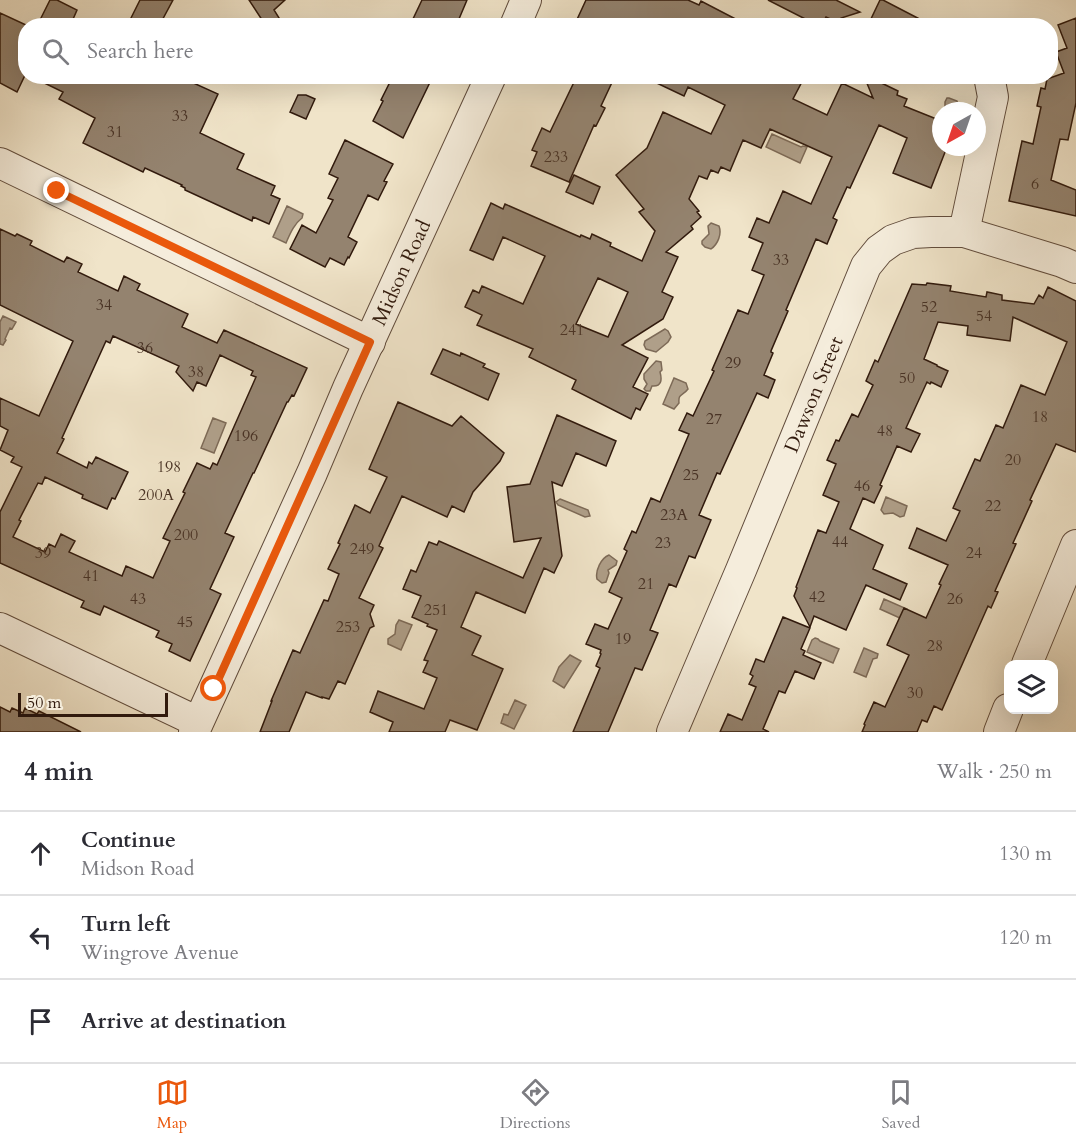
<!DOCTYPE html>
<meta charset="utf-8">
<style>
body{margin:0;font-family:Cardo,serif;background:#f2f2f3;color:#2b2b33}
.controls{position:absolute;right:18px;bottom:18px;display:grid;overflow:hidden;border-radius:12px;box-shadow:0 6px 24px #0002}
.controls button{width:54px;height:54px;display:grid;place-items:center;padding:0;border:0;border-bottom:2px solid #e1e1e2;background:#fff;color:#2b2b33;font:30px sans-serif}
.compass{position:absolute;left:932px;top:102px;width:54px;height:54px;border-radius:50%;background:#fff;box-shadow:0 6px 24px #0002;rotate:220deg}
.scale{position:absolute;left:18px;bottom:15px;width:150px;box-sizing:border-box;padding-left:6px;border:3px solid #311a0d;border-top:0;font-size:16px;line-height:21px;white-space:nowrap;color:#311a0d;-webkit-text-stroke:4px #f5eddc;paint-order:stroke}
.stop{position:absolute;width:18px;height:18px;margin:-14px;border:4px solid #ea580c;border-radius:50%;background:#fff}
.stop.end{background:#ea580c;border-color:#fff;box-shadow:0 2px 6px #0008}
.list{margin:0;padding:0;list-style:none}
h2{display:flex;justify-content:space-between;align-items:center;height:78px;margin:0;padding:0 24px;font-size:26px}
h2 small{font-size:20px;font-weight:400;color:#7c7c81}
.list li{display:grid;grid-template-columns:39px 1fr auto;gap:18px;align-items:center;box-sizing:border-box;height:84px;padding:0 24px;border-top:2px solid #e1e1e2}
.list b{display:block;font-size:22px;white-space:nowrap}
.list p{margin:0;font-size:20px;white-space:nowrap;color:#7c7c81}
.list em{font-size:20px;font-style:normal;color:#7c7c81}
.icon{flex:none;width:33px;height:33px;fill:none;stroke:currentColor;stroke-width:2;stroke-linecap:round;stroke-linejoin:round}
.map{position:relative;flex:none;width:1076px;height:732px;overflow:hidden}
.search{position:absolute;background:#fff;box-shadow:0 6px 24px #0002;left:18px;right:18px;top:18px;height:66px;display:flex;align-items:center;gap:15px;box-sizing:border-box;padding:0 21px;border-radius:24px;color:#7c7c81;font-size:22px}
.sheet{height:330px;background:#fff}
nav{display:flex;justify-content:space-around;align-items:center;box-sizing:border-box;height:84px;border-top:2px solid #e1e1e2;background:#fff;font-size:16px;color:#7c7c81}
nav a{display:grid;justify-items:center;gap:3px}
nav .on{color:#ea580c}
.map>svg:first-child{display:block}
.water{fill:#af9f89;stroke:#7d6a57;stroke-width:1.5}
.building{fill:#94836f;stroke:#311a0d;stroke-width:1.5;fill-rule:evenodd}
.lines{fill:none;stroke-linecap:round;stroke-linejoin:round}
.minor-casing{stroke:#614c3c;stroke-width:32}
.minor{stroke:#f5eddc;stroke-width:30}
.route{stroke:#ea580c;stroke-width:8}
.labels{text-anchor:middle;stroke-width:6;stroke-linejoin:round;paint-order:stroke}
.number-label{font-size:16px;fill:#4a3426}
.street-label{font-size:20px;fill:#311a0d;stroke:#f5eddc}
</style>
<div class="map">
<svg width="1076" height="732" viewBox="0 0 1076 732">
<rect width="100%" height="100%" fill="#f0e4c9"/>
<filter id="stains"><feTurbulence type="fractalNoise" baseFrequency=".00333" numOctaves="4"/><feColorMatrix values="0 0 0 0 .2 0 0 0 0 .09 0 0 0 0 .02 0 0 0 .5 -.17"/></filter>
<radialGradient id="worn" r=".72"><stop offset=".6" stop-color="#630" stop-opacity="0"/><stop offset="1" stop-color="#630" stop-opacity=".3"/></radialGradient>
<path class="water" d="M947 98H949L957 101 959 111H945V102Z
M772 134 801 147 803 146 807 147 800 163 766 147Z
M287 206 303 214 302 218C294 224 290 234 286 243L273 237Z
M711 223 719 226C722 234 718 244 711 249L705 247 702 244V241L709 234 708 226Z
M3 316 16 322 12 329 10 328 5 339 6 340 3 345 0 344V322Z
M665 329 668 331 671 337 668 342 656 352 646 349 644 345 645 341Z
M656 361 661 362 662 370 660 372C662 379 662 387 652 386L650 391H646L644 389 647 384 644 379V374Z
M674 378 686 383 688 389C683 396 678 393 679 403L674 409 663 404Z
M213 418 226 423 214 453 201 448Z
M886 497 907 506 904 516 900 517 893 513 884 514 881 510Z
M560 499 588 510 590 516 585 517 558 505 556 502Z
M609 555 617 561 616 565 608 570 609 573 606 582 602 583 597 579C595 571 601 558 609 555Z
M884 599 907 609 902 619 880 609Z
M399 620 412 625 401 650 388 644V639L395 634 396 625Z
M815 638 818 639 820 641 839 649 833 663 807 652 812 640Z
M864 648 878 654 877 658 873 659 866 677 854 672Z
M570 655 581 661 564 688 553 681 559 667Z
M515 700 526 705 514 729 501 723 504 714 508 715Z"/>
<path class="building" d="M50 0H57L77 10 70 26H37Z
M140 0H173L159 26H127Z
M249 0H285L274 10 284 26H266Z
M422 0H467L456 26H427L413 19Z
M586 0H688L699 5 701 1 749 26H574Z
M768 0H836L860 12 841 18 839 23 826 17 821 26H819Z
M880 0H883L933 26H879L870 21Z
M0 13 26 25V73L17 92 0 83Z
M1076 18V103L1068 140 1060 139 1051 180 1076 190V216L1009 201 1022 141 1033 144 1041 107 1037 106 1041 88 1045 89 1047 79 1064 73 1056 52 1067 48 1058 25Z
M30 76H178L218 94 200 133 244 154 237 169 275 186 271 195 280 199 269 224 253 217 252 221 237 214 185 190V188L181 186 182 185 145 168 143 172 83 143 95 118 59 99 63 92Z
M393 76H433L403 138 373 121 383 101 381 100Z
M577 76H615L601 106 605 108 596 126 594 125 569 182 531 166 537 152 532 150 542 128 550 132Z
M642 76H805L793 99 827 115 842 83 873 98 864 76H867L898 91 897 95 907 99 904 106 939 120 938 128 941 129V147H947L931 188 893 173 907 138 879 125 850 188 847 187 833 218 837 220 827 244 816 239 786 310 788 311 771 351V352L773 353 764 375 775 380 768 398 757 393 720 474 717 473 699 515 711 520 695 558 689 556 676 587 669 584 650 630 658 633 642 670 635 668 608 732H573L600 668 596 666 601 654 600 653 601 650 586 644 595 624 608 629 622 598 609 592 627 551 624 549 632 531 636 533 651 498 660 502 689 434 679 430 687 413 693 416 714 371 712 370 738 310 748 314 764 275 752 270 763 243 749 237 757 218 769 223 783 191 811 204 832 157 770 129 761 148 743 140 730 171 721 167 718 173 711 170 707 179 699 176 689 199 699 211 697 212 701 217 691 226 693 229 666 252 678 257 662 292 673 297 663 319 622 345 648 358 633 387 648 394 640 410 636 408 631 419 572 389 576 380 529 357 533 349 477 325 482 315 465 307 473 290 479 293 482 286 523 304 545 256 503 237 493 260 470 250 491 203 503 209 505 204 580 237 581 235 590 239 592 234 611 243 610 246 642 261 655 231 639 212 644 209 616 175 647 148 663 112 711 134 725 105 688 87 684 96ZM598 278 628 292 608 337 576 324Z
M298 95H306L315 99 306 119 290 112Z
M345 140 393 164 384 181 387 182 378 200 368 195 348 237 357 242 349 258 348 257 344 265 330 258 325 267 290 249 302 225 316 233 333 200 328 198 338 178 329 174Z
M574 175 600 187 593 204 566 192Z
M0 229 15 236 17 234 32 241 30 245 64 262 67 257 82 264 78 272 118 291 124 276 140 284 137 290 188 314 182 327 217 343 224 330 307 368 294 396 292 395 288 402H287L254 473H253L225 533 234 537 210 589 221 594 190 661 169 651 172 644 156 637 159 631 104 606 100 615 81 607 84 601 0 563V512L22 467 11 462 14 457 0 450 8 430 0 426V398L39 416 73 341 0 305ZM113 336 179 366 176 372 193 391 197 382 206 386 220 355 253 371 251 375 256 377 217 465 213 463 210 469 197 463 183 492 185 493 163 538 170 541 153 578 126 566 122 576 69 552 75 541 61 534 55 547 49 544 45 552 13 537 21 521 19 520 38 483 42 484 45 477 83 495 82 498 107 509 112 498 115 499 128 472 96 457 92 464 89 462 87 468 57 453 64 439 62 438 106 341 110 343Z
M927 283 951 286 950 291 986 297 987 292 1002 295V300L1034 304 1039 295 1043 298 1048 287 1076 301V452L1056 444 1030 500 1032 501 1013 543 1016 544 995 591 998 592 991 608 988 606 942 710 934 706 927 722 922 720 917 732H862L865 725 864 724 874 702 885 707 909 655 887 645 904 608 926 618 941 585 939 584 948 565 909 548 917 528 946 541 960 511 953 508 975 459 980 461 996 425 1003 428 1021 385 1045 395 1067 342 1013 317 1010 341 967 335 968 326 938 322 924 359 937 365V366L948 371 941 387 931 382 930 384 927 382 906 428 920 434 911 452 897 446 880 485 882 486 874 503 863 498 850 529 883 545 873 569 907 584 900 600 866 585 846 630 814 616 810 627 794 596 797 588 796 587 818 530 826 533 839 502 823 495 836 464 827 460 836 440 839 441 852 414 858 417 873 385 866 381 875 360 878 362 912 284 926 285Z
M443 349 460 356 461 353 485 364 483 367 499 374 488 400 431 374Z
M398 402 452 426 461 416 504 453 500 461 473 492 464 512 452 506 447 517 402 496 379 546 383 548 359 598 374 605 370 614 374 626 370 628 345 684 338 681 329 699 322 697V698L306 692 289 732H260L272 701H271L293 650 300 653 324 600 328 601 339 574 328 569 340 544 338 543 355 505 370 513 387 477 369 469Z
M557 415 616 441 606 466 576 453 562 486 552 482 562 556 554 573 544 568 525 613 476 592 461 627 481 636 472 655 503 669 477 730 450 720 445 732H389L393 722 370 712 378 691 424 709 437 678 423 672 428 661 424 660 437 630 427 626 428 624 412 617 421 596 403 589 411 570 416 572 429 542 437 545 439 541 523 578 541 538 514 542 507 487 530 484Z
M783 617 810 628 801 649 805 651 803 655 821 663 814 679 795 671 785 693 779 691 763 729 769 732H720L728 714 742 720 756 687 749 684 753 676 750 674 756 659 764 662Z
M0 707 10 712 12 708 23 713 25 708 37 714 39 711 81 732H0Z"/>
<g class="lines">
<g class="minor-casing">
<g id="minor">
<path d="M515 26 526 0"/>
<path d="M0 163 370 342"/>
<path d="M964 232 993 97 989 76"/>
<path d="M0 628 198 722"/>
<path d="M1027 664 1076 545"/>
<path id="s1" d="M194 732 312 473 348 388 491 76"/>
<path id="s2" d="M672 732 741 570 866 266 879 250 893 240 913 233 931 232H964L1062 262 1076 268"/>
<path d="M999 732 1008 709"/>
</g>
</g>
<use href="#minor" class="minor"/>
</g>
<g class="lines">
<path class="route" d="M57 191 370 342 214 689"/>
</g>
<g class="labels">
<g class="number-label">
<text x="180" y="121">33</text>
<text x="115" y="137">31</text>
<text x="556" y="162">233</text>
<text x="1035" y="189">6</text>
<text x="781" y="265">33</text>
<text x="104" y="310">34</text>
<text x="929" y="312">52</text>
<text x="984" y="321">54</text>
<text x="572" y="335">241</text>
<text x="145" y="353">36</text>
<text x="733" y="368">29</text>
<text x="196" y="377">38</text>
<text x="907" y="383">50</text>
<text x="1040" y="422">18</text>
<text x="714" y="424">27</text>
<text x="885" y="436">48</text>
<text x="246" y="441">196</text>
<text x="1013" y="465">20</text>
<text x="169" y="472">198</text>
<text x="691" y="480">25</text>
<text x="862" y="491">46</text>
<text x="156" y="500">200A</text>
<text x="993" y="511">22</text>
<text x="674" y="520">23A</text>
<text x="186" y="540">200</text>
<text x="840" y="547">44</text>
<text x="663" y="548">23</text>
<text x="362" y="554">249</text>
<text x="43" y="558">39</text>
<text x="974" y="558">24</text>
<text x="91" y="581">41</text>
<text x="646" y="589">21</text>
<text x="817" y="602">42</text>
<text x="138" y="604">43</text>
<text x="955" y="604">26</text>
<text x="436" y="615">251</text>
<text x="185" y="627">45</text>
<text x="348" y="632">253</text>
<text x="623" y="644">19</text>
<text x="935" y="651">28</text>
<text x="915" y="698">30</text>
</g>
<g class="street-label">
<text dy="7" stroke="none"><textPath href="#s1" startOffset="504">Midson Road</textPath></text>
<text dy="7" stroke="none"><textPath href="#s2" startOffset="366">Dawson Street</textPath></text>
</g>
</g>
<rect width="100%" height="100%" filter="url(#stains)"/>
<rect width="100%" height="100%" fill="url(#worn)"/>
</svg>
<div class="controls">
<button><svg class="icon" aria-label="layers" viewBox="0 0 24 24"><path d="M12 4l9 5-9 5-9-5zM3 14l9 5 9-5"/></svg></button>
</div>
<svg class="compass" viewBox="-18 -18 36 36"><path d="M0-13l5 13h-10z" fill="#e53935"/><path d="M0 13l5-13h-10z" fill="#7c7c81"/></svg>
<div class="scale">50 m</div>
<div class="stop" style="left:214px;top:689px"></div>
<div class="stop end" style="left:57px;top:191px"></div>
<div class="search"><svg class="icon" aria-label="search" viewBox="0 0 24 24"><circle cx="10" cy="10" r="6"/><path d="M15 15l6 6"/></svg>Search here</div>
</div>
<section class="sheet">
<h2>4 min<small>Walk · 250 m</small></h2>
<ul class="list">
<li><svg class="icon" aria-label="ahead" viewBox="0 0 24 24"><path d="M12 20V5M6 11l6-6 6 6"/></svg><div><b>Continue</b><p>Midson Road</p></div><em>130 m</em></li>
<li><svg class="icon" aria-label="left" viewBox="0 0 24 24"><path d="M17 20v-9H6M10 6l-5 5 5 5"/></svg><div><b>Turn left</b><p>Wingrove Avenue</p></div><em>120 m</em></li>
<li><svg class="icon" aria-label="arrive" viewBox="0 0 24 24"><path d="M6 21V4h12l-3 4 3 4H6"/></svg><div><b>Arrive at destination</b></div></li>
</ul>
</section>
<nav>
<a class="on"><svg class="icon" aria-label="map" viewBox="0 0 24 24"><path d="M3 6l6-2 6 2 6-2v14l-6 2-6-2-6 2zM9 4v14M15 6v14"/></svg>Map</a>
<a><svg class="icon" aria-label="directions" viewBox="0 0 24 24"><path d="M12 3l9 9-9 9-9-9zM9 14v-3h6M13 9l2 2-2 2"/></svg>Directions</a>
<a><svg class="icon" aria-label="saved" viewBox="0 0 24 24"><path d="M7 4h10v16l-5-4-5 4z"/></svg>Saved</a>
</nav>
